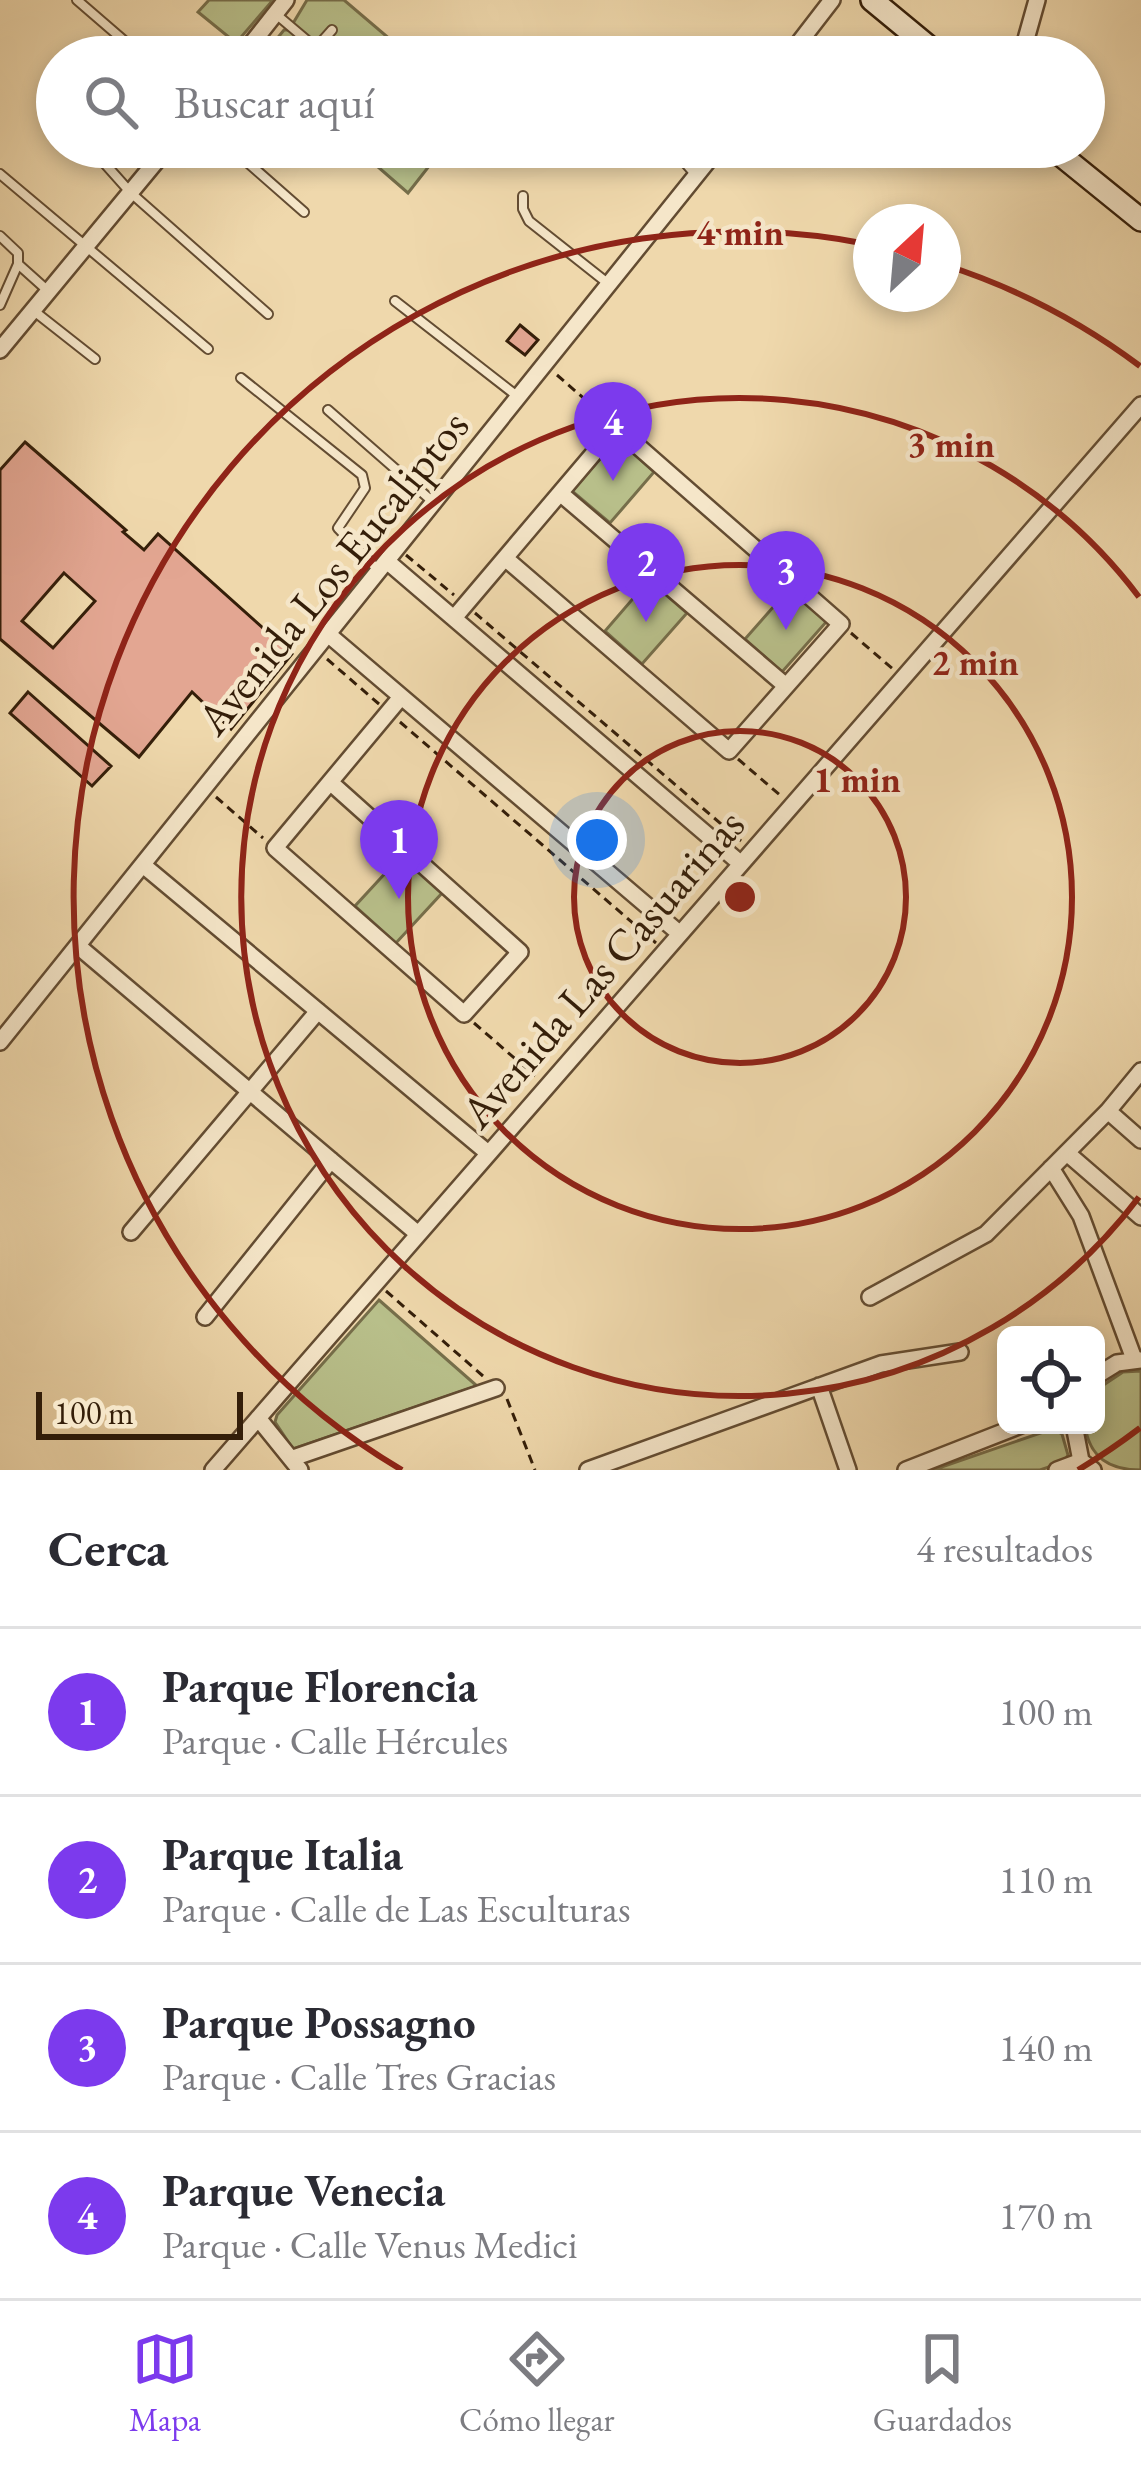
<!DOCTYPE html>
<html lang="es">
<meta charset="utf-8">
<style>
body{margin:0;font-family:"EB Garamond",serif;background:#f2f2f3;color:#2b2b33}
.controls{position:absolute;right:36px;bottom:36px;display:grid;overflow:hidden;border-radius:18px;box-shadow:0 6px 18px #0003}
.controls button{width:108px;height:108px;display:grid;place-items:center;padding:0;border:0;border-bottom:3px solid #e1e1e2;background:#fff;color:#2b2b33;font:60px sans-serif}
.compass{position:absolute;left:853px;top:204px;width:108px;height:108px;border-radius:50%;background:#fff;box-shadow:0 6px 18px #0003;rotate:26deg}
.scale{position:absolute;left:36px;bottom:30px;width:207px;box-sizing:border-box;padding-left:12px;border:6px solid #341e09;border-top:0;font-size:33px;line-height:42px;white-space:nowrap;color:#341e09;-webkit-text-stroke:9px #f5e6c9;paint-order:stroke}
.you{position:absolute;left:597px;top:840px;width:42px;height:42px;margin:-30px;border:9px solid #fff;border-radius:50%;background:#1a73e8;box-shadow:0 0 0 18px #1a73e833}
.badge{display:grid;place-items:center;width:78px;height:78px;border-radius:50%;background:#7c3aed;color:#fff;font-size:39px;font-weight:700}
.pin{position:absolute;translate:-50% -99px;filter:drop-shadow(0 3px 6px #0008)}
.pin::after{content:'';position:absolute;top:63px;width:42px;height:36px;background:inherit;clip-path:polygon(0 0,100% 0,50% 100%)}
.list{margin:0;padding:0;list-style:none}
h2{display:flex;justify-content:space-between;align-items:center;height:156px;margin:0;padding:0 48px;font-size:51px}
h2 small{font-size:39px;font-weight:400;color:#7c7c81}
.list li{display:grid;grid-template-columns:78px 1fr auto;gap:36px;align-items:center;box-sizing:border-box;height:168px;padding:0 48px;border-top:3px solid #e1e1e2}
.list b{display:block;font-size:45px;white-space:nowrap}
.list p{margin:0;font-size:39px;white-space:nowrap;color:#7c7c81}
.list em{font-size:39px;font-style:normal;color:#7c7c81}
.icon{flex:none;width:66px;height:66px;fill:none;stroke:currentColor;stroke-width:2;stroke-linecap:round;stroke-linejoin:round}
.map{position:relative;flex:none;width:1141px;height:1470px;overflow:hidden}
.search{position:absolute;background:#fff;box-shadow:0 6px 18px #0003;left:36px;right:36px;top:36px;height:132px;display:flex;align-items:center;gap:30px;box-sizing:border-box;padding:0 42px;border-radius:66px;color:#7c7c81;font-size:45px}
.sheet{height:828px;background:#fff}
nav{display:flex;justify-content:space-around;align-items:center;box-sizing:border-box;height:168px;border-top:3px solid #e1e1e2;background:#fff;font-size:33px;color:#7c7c81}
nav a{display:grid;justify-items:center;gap:6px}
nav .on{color:#7c3aed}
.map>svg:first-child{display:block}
.green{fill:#b8bf8a;stroke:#766e4a;stroke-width:3}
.building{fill:#e3a692;stroke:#341e09;stroke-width:3;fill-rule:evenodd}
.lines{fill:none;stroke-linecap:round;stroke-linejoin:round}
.lane-casing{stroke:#634c32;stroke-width:12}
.street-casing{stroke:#634c32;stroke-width:20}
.secondary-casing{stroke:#341e09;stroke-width:26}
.path{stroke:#341e09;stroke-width:3;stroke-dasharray:9 6;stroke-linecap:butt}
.lane{stroke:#f5e6c9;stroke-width:8}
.street{stroke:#f5e6c9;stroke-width:15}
.secondary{stroke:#f5e6c9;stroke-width:21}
.ring{fill:none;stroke:#8f2418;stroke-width:6}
.labels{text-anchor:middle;stroke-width:9;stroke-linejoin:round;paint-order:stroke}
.street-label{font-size:45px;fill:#341e09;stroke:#f5e6c9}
.centre{fill:#8f2418;stroke:#f5e6c9;stroke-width:6}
.ring-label{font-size:36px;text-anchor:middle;font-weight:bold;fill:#8f2418;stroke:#f5e6c9;stroke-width:9;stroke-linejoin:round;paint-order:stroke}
</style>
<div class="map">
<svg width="1141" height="1470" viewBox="0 0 1141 1470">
<rect width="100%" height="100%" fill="#efd8ac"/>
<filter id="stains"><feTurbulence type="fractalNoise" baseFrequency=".00167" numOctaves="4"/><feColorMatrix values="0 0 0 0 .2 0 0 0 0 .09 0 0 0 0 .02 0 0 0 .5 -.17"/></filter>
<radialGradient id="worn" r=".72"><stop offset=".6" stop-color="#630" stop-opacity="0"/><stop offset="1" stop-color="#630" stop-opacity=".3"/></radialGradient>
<path class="green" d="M209 0H273L236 43 198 12Z
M307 0H344L411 57H262L284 30H289Z
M355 147H444L408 193Z
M617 439 654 472 610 523 572 491Z
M649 580 687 613 642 664 605 631Z
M790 588 827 621 782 672 745 639Z
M402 855 443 892 396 943 355 906Z
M379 1300 477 1386 293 1449 275 1422 277 1415Z
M1141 1371V1470C1110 1470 1089 1458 1085 1425H1096V1390L1123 1372Z
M1052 1429 1062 1434 1068 1455 1064 1462 1040 1470H933Z"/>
<path class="building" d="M520 325 538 340 525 355 507 341Z
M25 442 126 530 123 532 144 550 158 534 292 654 231 729 192 692 139 757 0 639V470ZM64 573 95 601 53 648 22 621Z
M28 692 111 766 92 786 10 713Z"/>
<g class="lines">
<g class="lane-casing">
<path id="lane" d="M77 0 143 57
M277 15 316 48 308 57
M316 48 332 30
M52 106 57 111
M90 147 131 193 268 314
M230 147 304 212
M671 147 696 175
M0 174 208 349
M523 196V209L529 221 610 285
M0 236 18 253V264L0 305
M18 264 47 290
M395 301 517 396
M34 311 95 359
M241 378 362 475 365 488 338 528 379 571
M328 410 432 501"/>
</g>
<g class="street-casing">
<path id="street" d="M241 57 286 0
M788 57 832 0
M1021 57 1037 0
M0 350 168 147
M560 493 786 686
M388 562 740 863
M454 618 616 427 841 624 729 751 505 558
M329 635 679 933
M330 782 520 952 464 1014 275 848 401 697
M143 865 488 1153
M78 946 418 1234
M0 1042 719 147
M1108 1111 1141 1140
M1067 1153 1141 1217
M1051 1168 1081 1216 1134 1359
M131 1232 318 1011
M870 1297 986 1234 1108 1111 1141 1071
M205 1317 331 1160
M1096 1376 1117 1363 1141 1360
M819 1386 848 1470
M258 1418 300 1470
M1074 1425 1081 1461 1093 1470
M293 1458 496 1388
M213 1470 1141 405
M588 1470 881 1364 960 1352
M906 1470 1021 1425
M1057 1470 1081 1461"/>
</g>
<g class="secondary-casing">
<path id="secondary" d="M872 0 941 57
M1051 147 1141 220"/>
</g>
<path class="path" d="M557 375 604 416
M406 555 454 595
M475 613 741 841
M851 633 894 670
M327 659 379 704
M400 722 656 943
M738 759 781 796
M216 797 263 838
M474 1023 535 1076
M386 1291 483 1376
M507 1399 535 1470"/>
<use href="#lane" class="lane"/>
<use href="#street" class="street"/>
<use href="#secondary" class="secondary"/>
</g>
<g class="ring">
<circle cx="740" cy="897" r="166"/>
<circle cx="740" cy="897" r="332"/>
<path d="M1139 1197A499 499 0 1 1 1139 597"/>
<path d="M1140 1428A665 665 0 0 1 1078 1470M402 1470A665 665 0 0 1 867 244M945 265A665 665 0 0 1 1140 366"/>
</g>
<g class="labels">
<g class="street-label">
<text transform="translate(332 572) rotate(-51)" y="16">Avenida Los Eucaliptos</text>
<text transform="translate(602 968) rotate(-49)" y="16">Avenida Las Casuarinas</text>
</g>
</g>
<circle cx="740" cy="897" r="18" class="centre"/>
<g class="ring-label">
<text x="740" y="245">4 min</text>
<text x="951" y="457">3 min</text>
<text x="975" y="675">2 min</text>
<text x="857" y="792">1 min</text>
</g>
<rect width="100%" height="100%" filter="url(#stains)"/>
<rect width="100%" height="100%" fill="url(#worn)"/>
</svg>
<div class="controls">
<button><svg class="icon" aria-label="locate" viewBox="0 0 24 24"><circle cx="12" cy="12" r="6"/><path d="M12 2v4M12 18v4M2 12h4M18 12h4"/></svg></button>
</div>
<svg class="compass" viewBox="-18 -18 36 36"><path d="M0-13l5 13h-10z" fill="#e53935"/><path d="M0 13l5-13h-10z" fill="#7c7c81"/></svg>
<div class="scale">100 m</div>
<div class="you"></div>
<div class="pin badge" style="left:399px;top:899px">1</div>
<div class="pin badge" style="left:646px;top:622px">2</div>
<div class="pin badge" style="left:786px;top:630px">3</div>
<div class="pin badge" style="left:613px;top:481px">4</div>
<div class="search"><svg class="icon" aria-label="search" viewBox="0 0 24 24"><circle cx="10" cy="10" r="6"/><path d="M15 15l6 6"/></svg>Buscar aquí</div>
</div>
<section class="sheet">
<h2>Cerca<small>4 resultados</small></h2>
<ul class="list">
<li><span class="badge">1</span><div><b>Parque Florencia</b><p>Parque · Calle Hércules</p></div><em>100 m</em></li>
<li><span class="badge">2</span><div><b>Parque Italia</b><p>Parque · Calle de Las Esculturas</p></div><em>110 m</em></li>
<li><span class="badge">3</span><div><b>Parque Possagno</b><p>Parque · Calle Tres Gracias</p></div><em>140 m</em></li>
<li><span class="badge">4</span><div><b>Parque Venecia</b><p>Parque · Calle Venus Medici</p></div><em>170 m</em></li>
</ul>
</section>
<nav>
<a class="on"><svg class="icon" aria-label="map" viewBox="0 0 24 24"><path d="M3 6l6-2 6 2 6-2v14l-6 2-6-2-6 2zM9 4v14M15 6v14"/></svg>Mapa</a>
<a><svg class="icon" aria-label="directions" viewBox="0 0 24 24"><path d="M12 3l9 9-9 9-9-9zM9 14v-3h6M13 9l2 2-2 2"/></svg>Cómo llegar</a>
<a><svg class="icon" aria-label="saved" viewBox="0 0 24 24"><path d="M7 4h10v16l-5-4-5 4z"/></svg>Guardados</a>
</nav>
